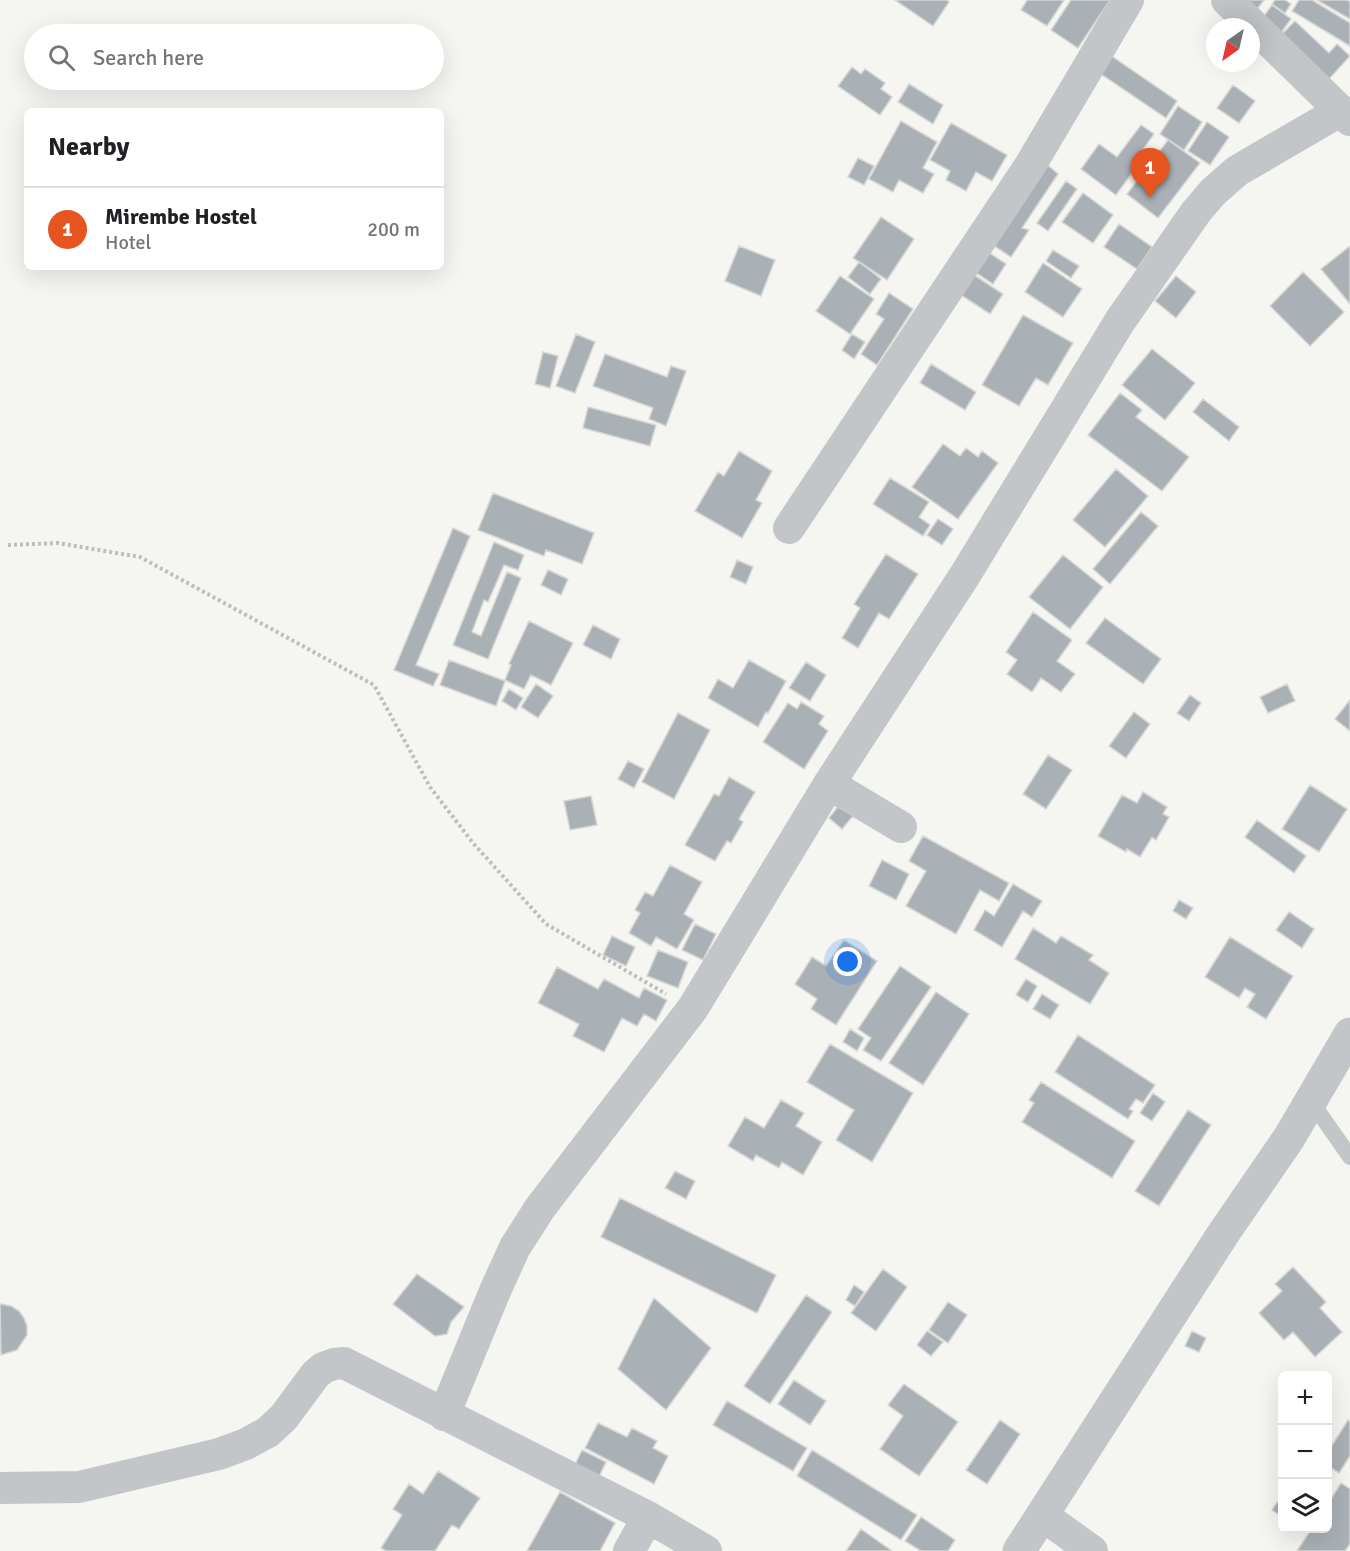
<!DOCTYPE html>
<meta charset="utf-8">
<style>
body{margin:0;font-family:Signika,sans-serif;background:#f2f2f2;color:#202124}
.controls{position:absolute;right:18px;bottom:18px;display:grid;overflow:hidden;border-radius:9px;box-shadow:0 6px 24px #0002}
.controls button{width:54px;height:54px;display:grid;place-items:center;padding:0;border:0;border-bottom:2px solid #e0e0e0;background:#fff;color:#202124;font:30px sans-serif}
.compass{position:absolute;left:1206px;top:18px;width:54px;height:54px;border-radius:50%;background:#fff;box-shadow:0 6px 24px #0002;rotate:214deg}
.you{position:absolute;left:848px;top:962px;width:21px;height:21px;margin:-15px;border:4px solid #fff;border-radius:50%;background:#1a73e8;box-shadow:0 0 0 9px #1a73e833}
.badge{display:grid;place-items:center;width:39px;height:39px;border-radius:50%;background:#e65420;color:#fff;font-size:20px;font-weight:700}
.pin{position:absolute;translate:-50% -50px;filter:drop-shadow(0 2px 3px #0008)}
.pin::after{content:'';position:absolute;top:32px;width:21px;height:18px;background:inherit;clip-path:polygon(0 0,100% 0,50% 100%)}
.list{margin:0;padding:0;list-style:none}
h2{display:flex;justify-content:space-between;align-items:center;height:78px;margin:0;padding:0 24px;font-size:26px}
h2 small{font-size:20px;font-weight:400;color:#757577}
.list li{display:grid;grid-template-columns:39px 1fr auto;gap:18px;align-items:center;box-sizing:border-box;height:84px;padding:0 24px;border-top:2px solid #e0e0e0}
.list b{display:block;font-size:22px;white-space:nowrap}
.list p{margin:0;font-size:20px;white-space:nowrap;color:#757577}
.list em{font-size:20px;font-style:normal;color:#757577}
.icon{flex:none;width:33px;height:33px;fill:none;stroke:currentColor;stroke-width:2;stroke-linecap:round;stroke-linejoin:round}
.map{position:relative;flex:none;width:1350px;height:1551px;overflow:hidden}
.search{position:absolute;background:#fff;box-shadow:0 6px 24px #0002;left:24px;top:24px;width:420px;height:66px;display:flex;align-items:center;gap:15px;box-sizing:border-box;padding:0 21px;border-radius:33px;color:#757577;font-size:22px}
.panel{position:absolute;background:#fff;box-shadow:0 6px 24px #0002;left:24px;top:108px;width:420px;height:162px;border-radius:9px}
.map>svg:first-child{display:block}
.building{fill:#a9b1b6;stroke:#d6d6d4;stroke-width:1.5}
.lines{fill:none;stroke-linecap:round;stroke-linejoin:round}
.path{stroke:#bcbec0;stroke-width:4;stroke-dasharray:3 3;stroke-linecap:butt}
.service{stroke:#c2c6c9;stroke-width:16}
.minor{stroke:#c2c6c9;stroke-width:32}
.tertiary{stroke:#c2c6c9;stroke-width:33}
</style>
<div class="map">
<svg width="1350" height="1551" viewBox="0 0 1350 1551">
<rect width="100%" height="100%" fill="#f5f5f1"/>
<path class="building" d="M895 0H947L949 2 933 26Z
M1027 0H1064L1047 26 1021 10Z
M1071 0H1110L1078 48 1051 30Z
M1245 0H1264L1257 9Z
M1275 0H1285L1291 4 1285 13 1272 4Z
M1299 0H1312L1350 23V46L1292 11Z
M1317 0H1347L1350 2V19Z
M1272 5 1291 19 1281 33 1262 19Z
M1295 21 1329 53 1337 44 1350 56 1329 79 1282 34Z
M1110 55 1177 101 1166 118 1098 72Z
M852 67 861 74 865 69 885 83 881 89 892 97 880 115 838 86Z
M909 84 943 105 933 124 898 102Z
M1233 85 1255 101 1239 123 1217 108Z
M1178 106 1202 122 1184 150 1160 134Z
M901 121 937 142 923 168 934 174 923 193 899 180 893 192 869 179Z
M1207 122 1229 137 1210 165 1188 151Z
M951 123 1007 155 992 181 976 172 966 191 946 180 950 171 930 160Z
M1141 125 1154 134 1139 155 1143 158 1116 195 1081 169 1099 144 1117 157Z
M1168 140 1200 163 1158 218 1127 194Z
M858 158 874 166 864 185 848 177Z
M1044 162 1058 174 1022 228 1029 230 1011 257 990 243Z
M1066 181 1077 189 1048 231 1037 223Z
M1083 193 1113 215 1093 243 1062 222Z
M881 217 914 239 887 280 853 258Z
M1119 224 1152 247 1137 269 1104 247Z
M739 246 775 260 761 296 725 281Z
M1350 246V304L1321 269Z
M1053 250 1079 266 1071 278 1046 261Z
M988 252 1006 264 993 284 975 272Z
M859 262 881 279 870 294 848 277Z
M1043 263 1082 289 1063 317 1025 292Z
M1303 272 1344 312 1310 346 1270 306Z
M974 275 1003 294 990 314 961 295Z
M840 276 874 299 850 334 816 311Z
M1176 276 1196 292 1176 318 1155 301Z
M889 293 913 309 877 365 861 354 884 319 876 314Z
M1023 315 1073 343 1048 385 1036 378 1019 406 982 385Z
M576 334 595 342 575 393 556 386Z
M852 334 865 342 854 359 842 350Z
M1152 349 1195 383 1165 420 1122 385Z
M543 352 558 356 550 388 535 384Z
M605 354 667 377 671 366 686 371 666 426 649 419 653 408 593 386Z
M931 364 976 392 965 410 920 383Z
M1120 393 1142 410 1136 417 1189 457 1162 491 1088 435Z
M1203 399 1239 427 1229 441 1193 412Z
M588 407 656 425 650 446 583 428Z
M943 444 960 456 966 448 978 457 982 451 998 463 958 519 912 487Z
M739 451 772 471 756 500 762 503 742 538 695 511 718 472 724 476Z
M1116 469 1148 496 1105 547 1073 520Z
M890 478 929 502 919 517 930 525 923 536 873 504Z
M493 493 594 533 582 564 546 550 544 556 478 530Z
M1141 512 1158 526 1110 584 1093 569Z
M938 519 953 529 942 545 927 535Z
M453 528 470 536 416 665 439 674 433 686 394 670Z
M494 542 524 555 518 570 504 565 488 602 484 600 472 632 481 636 507 572 521 578 488 659 453 645Z
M886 554 918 574 889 619 879 613 858 648 842 638 860 608 854 604Z
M1063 555 1103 587 1070 629 1029 597Z
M737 560 753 567 746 584 730 577Z
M548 570 568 579 561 595 541 585Z
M1033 612 1072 640 1057 661 1075 674 1061 692 1041 678 1032 692 1007 674 1017 660 1006 652Z
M1105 618 1161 659 1143 684 1086 643Z
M529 621 573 643 551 685 531 675 524 689 505 680 511 665 509 664Z
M593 625 620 639 611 659 583 645Z
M449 660 505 681 496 706 440 685Z
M749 660 786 681 768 713 766 712 758 727 708 698 718 679 733 688Z
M806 662 826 675 810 701 789 688Z
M536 684 553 696 538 718 521 707Z
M1287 684 1295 701 1268 713 1260 697Z
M509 689 523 698 516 710 502 701Z
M1190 695 1201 703 1189 721 1177 713Z
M1350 700V731L1335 719Z
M801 702 824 716 819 724 828 731 804 769 763 742 788 703 797 709Z
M1134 712 1150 724 1126 758 1109 746Z
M678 713 710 730 674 799 642 782Z
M1048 755 1072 770 1046 809 1023 794Z
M628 761 644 769 634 788 618 779Z
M729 777 755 792 739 819 743 822 731 843 727 841 715 861 685 845 714 794 719 796Z
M1310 785 1347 809 1319 852 1282 829Z
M1143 792 1167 807 1163 814 1169 817 1156 840 1152 837 1140 857 1127 849 1126 852 1098 836 1122 795 1137 803Z
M591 796 597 825 570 830 564 801Z
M844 799 858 810 842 829 829 818Z
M1257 820 1306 856 1294 873 1245 837Z
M923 836 1009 883 999 901 980 890 956 934 906 906 926 871 909 861Z
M882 860 909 874 896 900 869 886Z
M670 865 702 882 684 914 694 920 677 949 656 937 651 946 629 933 640 913 635 910 645 892 653 896Z
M1013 884 1042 901 1032 917 1023 911 1002 947 974 930 985 910 994 916Z
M1179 900 1193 908 1186 919 1173 911Z
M1289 912 1314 929 1302 948 1276 930Z
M695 924 716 934 703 960 682 950Z
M1033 928 1056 943 1061 936 1093 955 1089 960 1109 973 1090 1004 1015 959Z
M612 936 635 947 626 966 603 955Z
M1230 937 1293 976 1266 1019 1247 1007 1255 994 1245 988 1239 998 1205 977Z
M844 940 877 961 836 1025 811 1009 817 999 795 984 812 957 826 966Z
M658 950 688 962 678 988 647 976Z
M900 966 931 987 881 1061 863 1050 871 1038 858 1029Z
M557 967 598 989 604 979 639 998 644 988 667 1000 656 1021 644 1014 637 1026 622 1018 604 1052 573 1036 579 1024 538 1003Z
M1026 979 1037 986 1028 1002 1016 995Z
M936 992 969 1014 923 1085 889 1063Z
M1042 994 1059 1005 1050 1019 1033 1009Z
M850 1029 864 1038 857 1051 843 1042Z
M1078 1035 1155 1085 1143 1103 1136 1099 1129 1109 1133 1111 1128 1119 1055 1072Z
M830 1044 913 1093 872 1162 836 1140 854 1110 807 1082Z
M1041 1082 1135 1141 1112 1178 1022 1122 1034 1103 1029 1100Z
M1153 1093 1165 1102 1152 1121 1140 1113Z
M781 1100 804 1113 796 1126 822 1142 803 1175 782 1162 779 1168 756 1155 753 1161 728 1146 745 1117 764 1128Z
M1188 1110 1211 1125 1159 1206 1135 1191Z
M675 1171 695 1181 686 1199 665 1188Z
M620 1198 776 1275 757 1313 601 1237Z
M1293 1267 1326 1302 1320 1308 1342 1332 1315 1357 1293 1332 1284 1340 1259 1313 1282 1291 1275 1284Z
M883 1269 907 1287 876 1331 851 1313Z
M417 1274 464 1307 451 1322 447 1334 435 1336 393 1304Z
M854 1285 864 1292 855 1306 846 1300Z
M806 1295 832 1312 770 1404 744 1386Z
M654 1298 711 1348 666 1410 618 1369Z
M948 1302 967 1315 948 1343 929 1330Z
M0 1304 11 1306 19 1311 24 1318 27 1326V1335L17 1350 1 1355Z
M927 1331 943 1342 931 1356 917 1345Z
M1192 1331 1206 1338 1199 1352 1185 1346Z
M794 1380 826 1401 810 1425 778 1404Z
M904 1384 958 1422 919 1476 880 1449 903 1416 888 1405Z
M727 1401 807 1448 793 1471 713 1425Z
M1000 1420 1020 1434 987 1484 966 1470Z
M1348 1420 1350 1422V1456L1339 1473 1328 1466V1452Z
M598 1423 627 1437 632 1428 657 1441 653 1448 668 1456 654 1484 585 1448Z
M582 1450 606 1462 596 1483 572 1471Z
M812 1450 917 1515 901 1540 797 1476Z
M438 1471 480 1498 459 1529 452 1525 435 1551H386L381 1548 402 1515 393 1509 409 1484 423 1494Z
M1341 1483 1350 1489V1544L1345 1551H1297L1312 1528H1328V1504Z
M560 1492 615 1523 600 1551H527Z
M1277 1502 1282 1505 1281 1516 1272 1510Z
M921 1517 955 1540 948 1551H921L905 1541Z
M861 1529 892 1551H846Z"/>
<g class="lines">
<path class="path" d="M8 545 58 543 140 557 374 685 430 787 473 843 546 924 666 994"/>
<path class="service" d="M1311 1101 1350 1157"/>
<path class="minor" d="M1227 0 1350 120
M789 528 1031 164 1128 0
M829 784 901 827
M444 1415 495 1291 515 1247 540 1208 693 1008 829 784 965 575 1120 321 1196 212 1213 192 1237 171 1340 111
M0 1488 79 1487 219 1454 246 1444 268 1432 284 1417 315 1375 323 1368 334 1364 344 1363 648 1517 706 1551
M1042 1515 1092 1551
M629 1551 648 1517"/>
<path class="tertiary" d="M1019 1551 1223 1234 1289 1138 1350 1034"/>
</g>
</svg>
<div class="controls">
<button>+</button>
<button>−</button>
<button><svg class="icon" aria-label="layers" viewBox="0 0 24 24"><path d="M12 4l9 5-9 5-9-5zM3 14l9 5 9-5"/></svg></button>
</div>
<svg class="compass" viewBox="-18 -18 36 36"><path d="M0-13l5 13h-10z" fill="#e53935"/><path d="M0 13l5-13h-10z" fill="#757577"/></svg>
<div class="you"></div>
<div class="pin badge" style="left:1150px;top:198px">1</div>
<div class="search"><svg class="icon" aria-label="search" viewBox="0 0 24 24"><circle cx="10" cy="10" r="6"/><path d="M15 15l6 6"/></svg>Search here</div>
<section class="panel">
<h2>Nearby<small></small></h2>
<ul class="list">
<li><span class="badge">1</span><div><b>Mirembe Hostel</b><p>Hotel</p></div><em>200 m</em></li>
</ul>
</section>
</div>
